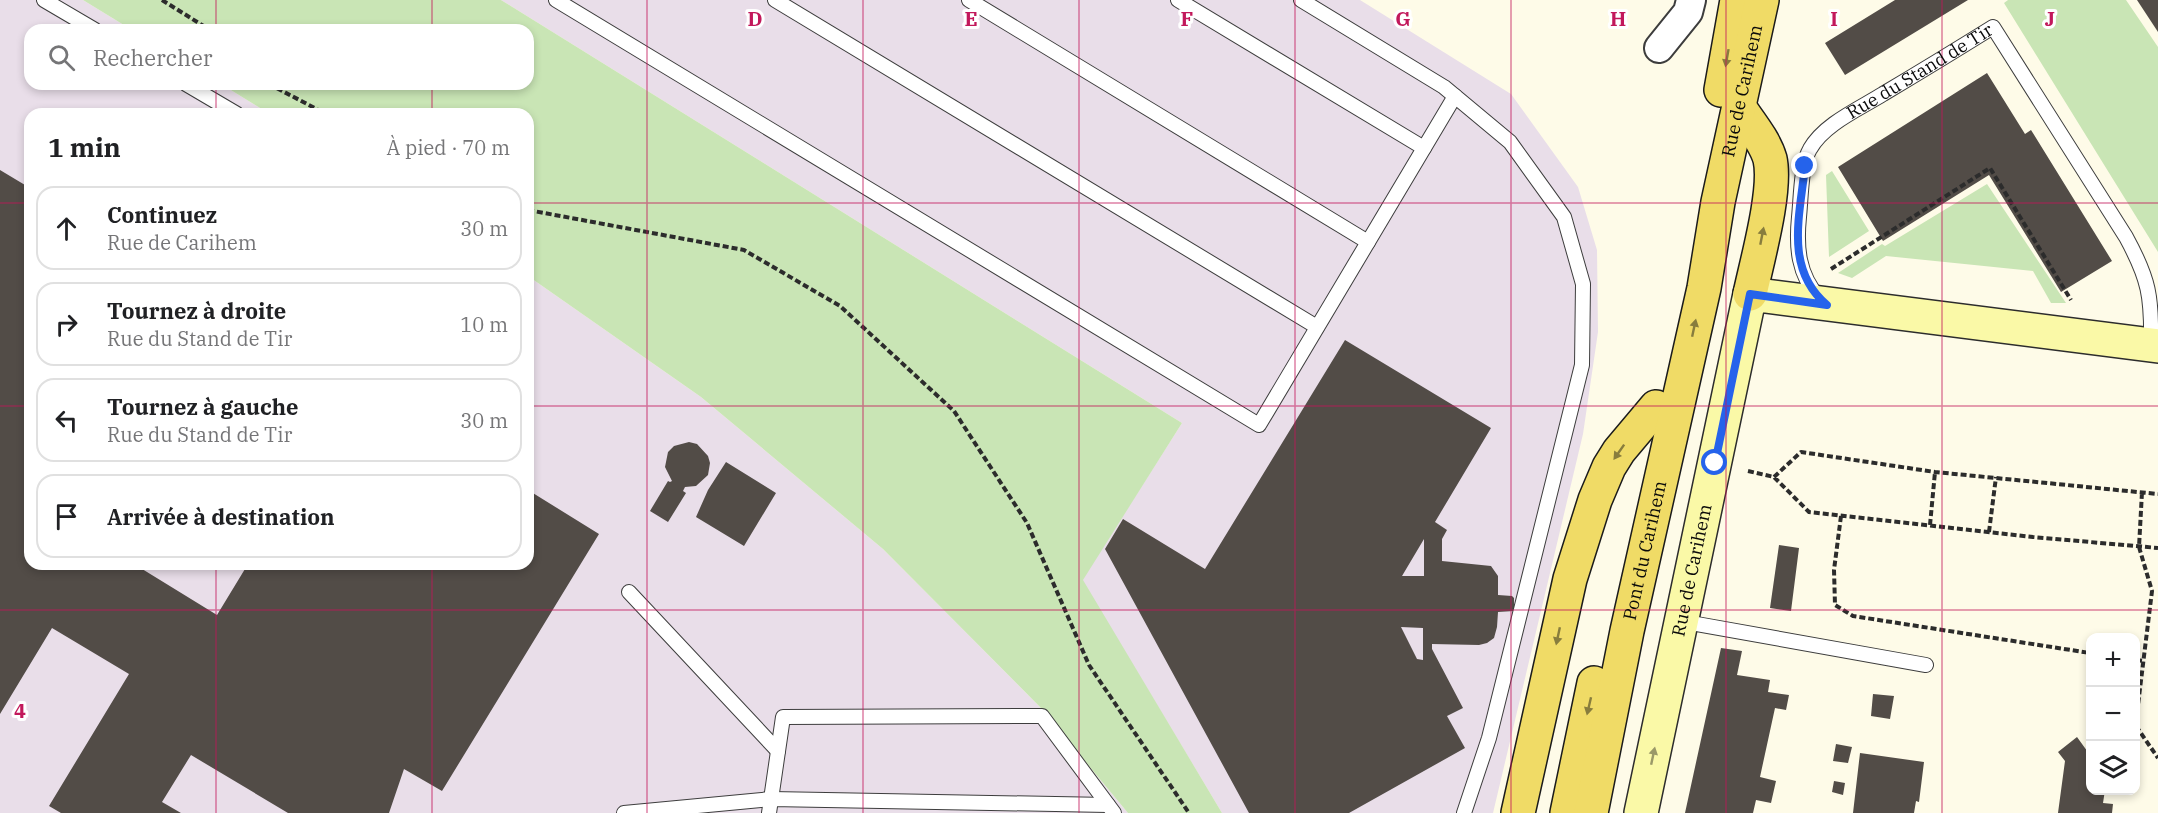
<!DOCTYPE html>
<html lang="fr">
<meta charset="utf-8">
<style>
body{margin:0;font-family:"IBM Plex Serif",serif;background:#f2f2f2;color:#202124}
.controls{position:absolute;right:18px;bottom:18px;display:grid;overflow:hidden;border-radius:12px;box-shadow:0 3px 9px #0003}
.controls button{width:54px;height:54px;display:grid;place-items:center;padding:0;border:0;border-bottom:2px solid #e0e0e0;background:#fff;color:#202124;font:30px sans-serif}
.stop{position:absolute;width:18px;height:18px;margin:-14px;border:4px solid #2563eb;border-radius:50%;background:#fff}
.stop.end{background:#2563eb;border-color:#fff;box-shadow:0 2px 6px #0008}
.list{margin:0;padding:0;list-style:none}
h2{display:flex;justify-content:space-between;align-items:center;height:78px;margin:0;padding:0 24px;font-size:26px}
h2 small{font-size:20px;font-weight:400;color:#757577}
.list li{display:grid;grid-template-columns:39px 1fr auto;gap:18px;align-items:center;box-sizing:border-box;height:84px;margin:0 12px 12px;padding:0 12px;border:2px solid #e0e0e0;border-radius:18px}
.list b{display:block;font-size:22px;white-space:nowrap}
.list p{margin:0;font-size:20px;white-space:nowrap;color:#757577}
.list em{font-size:20px;font-style:normal;color:#757577}
.icon{flex:none;width:33px;height:33px;fill:none;stroke:currentColor;stroke-width:2;stroke-linecap:round;stroke-linejoin:round}
.map{position:relative;flex:none;width:2158px;height:813px;overflow:hidden}
.search{position:absolute;background:#fff;box-shadow:0 3px 9px #0003;left:24px;top:24px;width:510px;height:66px;display:flex;align-items:center;gap:15px;box-sizing:border-box;padding:0 21px;border-radius:18px;color:#757577;font-size:22px}
.panel{position:absolute;background:#fff;box-shadow:0 3px 9px #0003;left:24px;top:108px;width:510px;height:462px;border-radius:18px}
.map>svg:first-child{display:block}
.industrial{fill:#e9dee9}
.green{fill:#c9e5b5}
.building{fill:#524c47;fill-rule:evenodd}
.lines{fill:none;stroke-linecap:round;stroke-linejoin:round}
.lane-casing{stroke:#3d3d3d;stroke-width:16}
.street-casing{stroke:#3d3d3d;stroke-width:32}
.secondary-casing{stroke:#2c2c2c;stroke-width:36}
.primary-casing{stroke:#1b1b1b;stroke-width:36}
.path{stroke:#2c2c2c;stroke-width:4;stroke-dasharray:6 3;stroke-linecap:butt}
.lane{stroke:#fff;stroke-width:14}
.street{stroke:#fff;stroke-width:28}
.secondary{stroke:#faf9a7;stroke-width:33}
.primary{stroke:#f0db66;stroke-width:33}
.oneway{fill:#887d3d}
.oneway2{fill:#9a9968}
.route{stroke:#2563eb;stroke-width:8}
.grid{fill:none;stroke:#c2185b;stroke-width:1.5;stroke-opacity:0.55}
.labels{text-anchor:middle;stroke-width:6;stroke-linejoin:round;paint-order:stroke}
.street-label{font-size:18px;fill:#0a0a0a;stroke:#fff}
.grid-label{font-size:20px;text-anchor:middle;font-weight:bold;fill:#c2185b;stroke:#fff;stroke-width:6;stroke-linejoin:round;paint-order:stroke}
</style>
<div class="map">
<svg width="2158" height="813" viewBox="0 0 2158 813">
<rect width="100%" height="100%" fill="#fefbe8"/>
<path class="industrial" d="M0 0H83L132 30H30V84H221L270 114H30V564H528V276L701 397 883 549 1040 707 1128 813H0Z
M501 0H1360L1511 94 1578 187 1597 250 1598 332 1583 434 1493 813H1222L1082 580 1182 423Z"/>
<path class="green" d="M83 0H501L1182 423 1083 580 1222 813H1128L1040 707 883 549 701 397 528 276V114H270L221 84H528V30H132Z
M2008 0H2126L2158 47V252L2004 3Z
M1832 171 1869 231 1829 257 1826 175Z
M1987 184 2066 303H2051L2033 271 1886 256 1852 278 1838 273 1882 244 1885 246Z"/>
<path class="building" d="M1895 0H1968L1845 75 1825 43Z
M2137 0H2158V32Z
M1987 73 2025 134 2031 130 2112 261 2061 292 1989 175 1883 241 1838 167Z
M0 170 30 188V564H134L217 615 248 564H528V490L599 534 442 791 404 769 389 813H288L191 755 162 802 181 813H61L49 806 129 674 52 628 0 714Z
M1345 340 1491 428 1435 522 1447 530 1442 539V561L1491 566 1498 576V595L1512 596 1514 598V611L1498 612 1497 627 1494 638 1487 643 1479 645 1432 644V649L1463 708 1447 716 1465 748 1349 813H1249L1105 549 1123 519 1205 569ZM1424 539V576H1402ZM1401 627 1423 628V660L1417 659Z
M689 442 697 444 708 456 710 463 708 475 696 486 685 487 683 491 686 493 668 522 650 511 668 481 670 482 672 481 665 467 668 452 674 446Z
M726 462 776 493 744 546 696 517 708 490Z
M1779 545 1799 548 1791 611 1770 608Z
M1721 648 1742 651 1737 675 1770 680 1768 692 1789 695 1786 710 1775 708 1760 777 1776 781 1771 803 1756 800 1753 813H1685Z
M1873 694 1894 696 1890 719 1871 716Z
M2077 737 2090 755V790H2105L2103 803 2113 804 2112 813H2058L2065 761 2058 752Z
M1836 744 1852 747 1848 763 1833 761Z
M1860 753 1924 762 1919 802 1916 801 1914 813H1853Z
M1834 781 1845 783 1843 795 1832 792Z"/>
<g class="lines">
<g class="lane-casing">
<g id="lane">
<path d="M44 0 95 30"/>
<path d="M556 0 1259 425 1455 96"/>
<path d="M775 0 1317 327"/>
<path d="M969 0 1368 242"/>
<path d="M1178 0 1424 148"/>
<path d="M1301 0 1444 87 1510 142 1564 217 1583 284 1582 365 1489 738 1464 813"/>
<path d="M186 84 237 114"/>
<path id="s1" d="M1819 298C1798 274 1796 247 1799 217 1801 198 1801 164 1810 149 1824 124 1859 109 1883 94 1920 72 1956 50 1993 27L2126 237C2149 279 2152 297 2151 345"/>
<path d="M629 592 778 751"/>
<path d="M1680 621 1926 665"/>
<path d="M624 813 771 799 1108 805"/>
<path d="M769 813 783 717 1042 716 1114 813"/>
</g>
</g>
<g class="street-casing">
<path id="street" d="M1659 48 1688 12 1691 0"/>
</g>
<g class="secondary-casing">
<g id="secondary">
<path id="s2" d="M1641 813 1750 294 2158 346"/>
</g>
</g>
<g class="primary-casing">
<g id="primary">
<path d="M1721 90 1737 0"/>
<path d="M1739 107C1749 122 1765 141 1770 159 1777 190 1757 261 1750 294"/>
<path d="M1518 813 1570 579 1595 500 1609 467 1619 451 1656 407"/>
<path d="M1567 813 1594 683"/>
<path id="s3" d="M1591 813 1627 631 1704 288 1718 202 1762 0"/>
</g>
</g>
<path class="path" d="M162 0 210 30
M269 84 326 114
M528 210 744 250 840 306 954 411 1027 523 1089 665 1189 813
M1831 269 1990 168 2071 300
M1748 471 1774 477 1809 512 2033 537 2158 548
M1774 477 1801 452 1935 472 2158 494
M1841 516 1834 570 1835 605 1853 616 2090 653
M1930 525 1935 472
M1989 532 1996 477
M2136 660 2144 661
M2136 721 2152 591 2139 547 2142 492
M2136 726 2158 758"/>
<use href="#lane" class="lane"/>
<use href="#street" class="street"/>
<use href="#secondary" class="secondary"/>
<use href="#primary" class="primary"/>
</g>
<defs><path id="oneway-solid" d="M-6-.8H1V-3.2L6.5 0L1 3.2V.8H-6Z" transform="scale(1.5)"/></defs>
<g class="oneway">
<use href="#oneway-solid" transform="translate(1727 58) rotate(100)"/>
<use href="#oneway-solid" transform="translate(1762 236) rotate(-79)"/>
<use href="#oneway-solid" transform="translate(1694 328) rotate(-78)"/>
<use href="#oneway-solid" transform="translate(1619 452) rotate(125)"/>
<use href="#oneway-solid" transform="translate(1558 636) rotate(102)"/>
<use href="#oneway-solid" transform="translate(1589 706) rotate(103)"/>
</g>
<use class="oneway2" href="#oneway-solid" transform="translate(1653 756) rotate(-78)"/>
<g class="lines">
<path class="route" d="M1715 463 1750 294 1827 305C1784 269 1800 215 1805 166"/>
</g>
<path class="grid" d="M216 0V30M432 0V30M647 0V813M863 0V813M1079 0V813M1295 0V813M1511 0V813M1726 0V813M1942 0V813M216 84V114M432 84V114M0 203H30M528 203H2158M0 406H30M528 406H2158M216 564V813M432 564V813M0 610H2158"/>
<g class="labels">
<g class="street-label">
<text dy="6" stroke="none"><textPath href="#s1" startOffset="291">Rue du Stand de Tir</textPath></text>
<text dy="6" stroke="none"><textPath href="#s3" startOffset="738">Rue de Carihem</textPath></text>
<text dy="6" stroke="none"><textPath href="#s3" startOffset="268">Pont du Carihem</textPath></text>
<text dy="6" stroke="none"><textPath href="#s2" startOffset="248">Rue de Carihem</textPath></text>
</g>
</g>
<g class="grid-label">
<text x="755" y="26">D</text>
<text x="971" y="26">E</text>
<text x="1187" y="26">F</text>
<text x="1403" y="26">G</text>
<text x="1618" y="26">H</text>
<text x="1834" y="26">I</text>
<text x="2050" y="26">J</text>
<text x="20" y="718">4</text>
</g>
</svg>
<div class="controls">
<button>+</button>
<button>−</button>
<button><svg class="icon" aria-label="layers" viewBox="0 0 24 24"><path d="M12 4l9 5-9 5-9-5zM3 14l9 5 9-5"/></svg></button>
</div>
<div class="stop" style="left:1715px;top:463px"></div>
<div class="stop end" style="left:1805px;top:166px"></div>
<div class="search"><svg class="icon" aria-label="search" viewBox="0 0 24 24"><circle cx="10" cy="10" r="6"/><path d="M15 15l6 6"/></svg>Rechercher</div>
<section class="panel">
<h2>1 min<small>À pied · 70 m</small></h2>
<ul class="list">
<li><svg class="icon" aria-label="ahead" viewBox="0 0 24 24"><path d="M12 20V5M6 11l6-6 6 6"/></svg><div><b>Continuez</b><p>Rue de Carihem</p></div><em>30 m</em></li>
<li><svg class="icon" aria-label="right" viewBox="0 0 24 24"><path d="M7 20v-9h11M14 6l5 5-5 5"/></svg><div><b>Tournez à droite</b><p>Rue du Stand de Tir</p></div><em>10 m</em></li>
<li><svg class="icon" aria-label="left" viewBox="0 0 24 24"><path d="M17 20v-9H6M10 6l-5 5 5 5"/></svg><div><b>Tournez à gauche</b><p>Rue du Stand de Tir</p></div><em>30 m</em></li>
<li><svg class="icon" aria-label="arrive" viewBox="0 0 24 24"><path d="M6 21V4h12l-3 4 3 4H6"/></svg><div><b>Arrivée à destination</b></div></li>
</ul>
</section>
</div>
